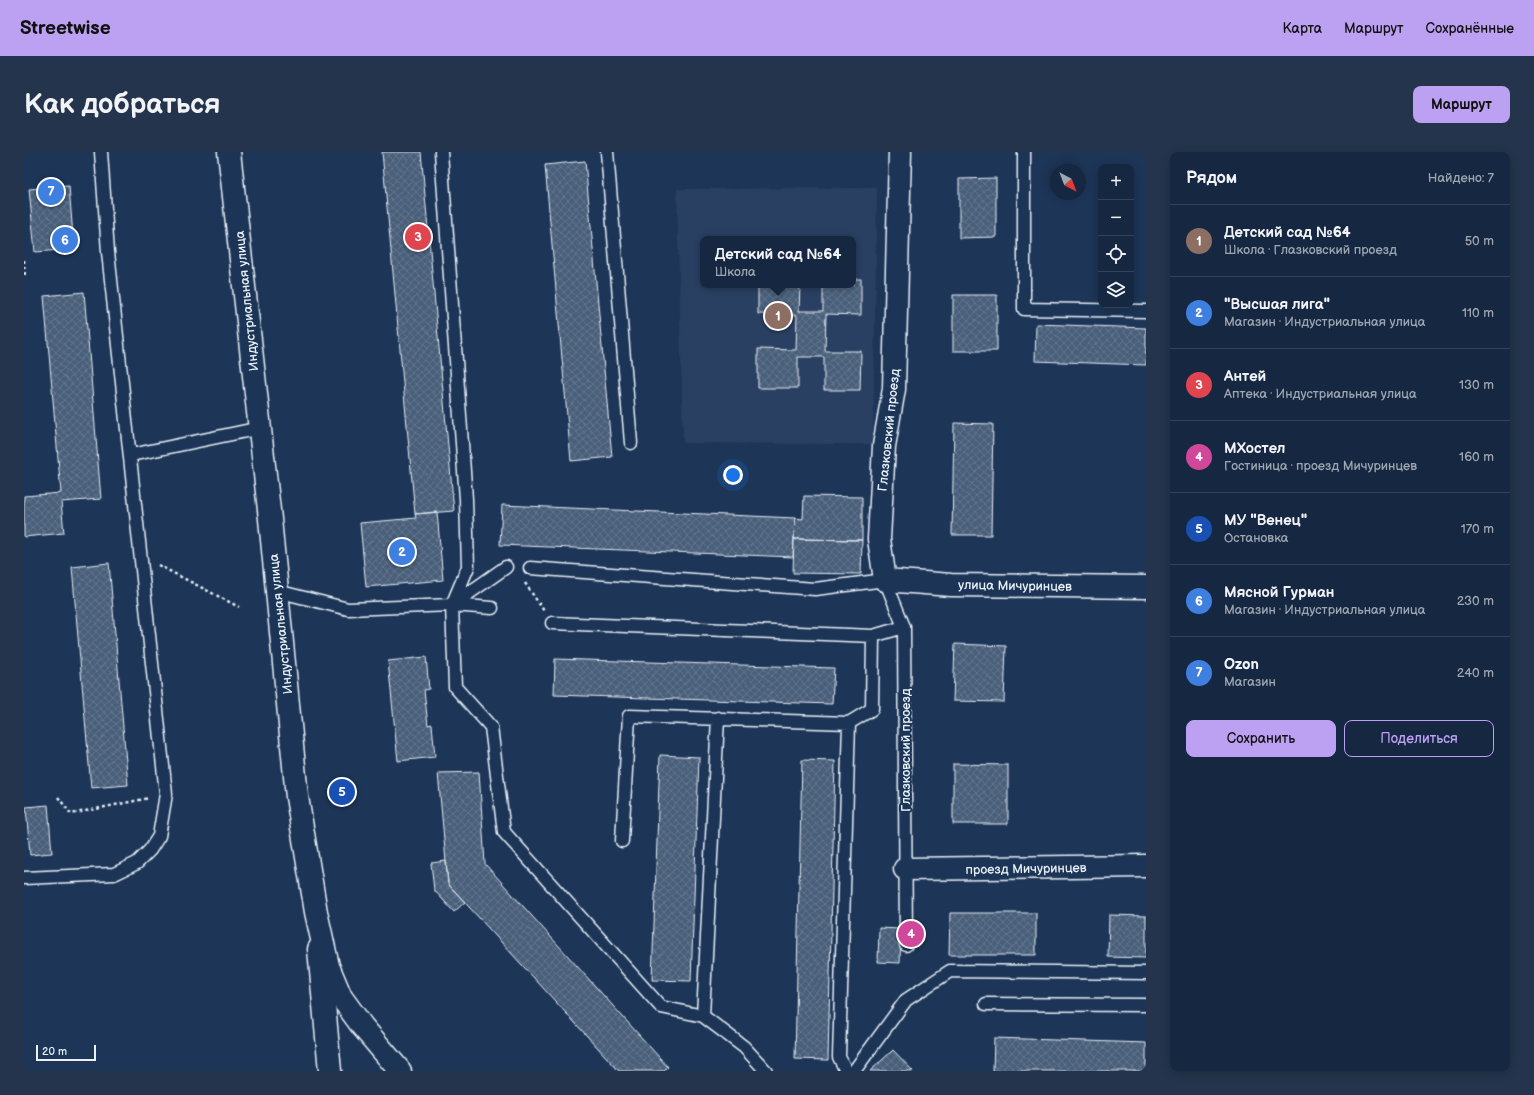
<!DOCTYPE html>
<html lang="ru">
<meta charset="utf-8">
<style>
body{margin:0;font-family:"Balsamiq Sans",sans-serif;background:#23344c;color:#f1f3f6}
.controls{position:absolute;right:12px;top:12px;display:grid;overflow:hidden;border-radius:8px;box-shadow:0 2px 10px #0003}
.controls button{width:36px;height:36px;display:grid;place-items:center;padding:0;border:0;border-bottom:1px solid #35445a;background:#162841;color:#f1f3f6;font:20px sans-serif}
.compass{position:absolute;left:1026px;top:12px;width:36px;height:36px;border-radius:50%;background:#162841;box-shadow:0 2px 10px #0003;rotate:138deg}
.scale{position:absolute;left:12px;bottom:10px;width:60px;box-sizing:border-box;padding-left:4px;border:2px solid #e8f1f8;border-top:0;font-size:11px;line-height:14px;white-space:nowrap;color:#e8f1f8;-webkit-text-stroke:3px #1d3557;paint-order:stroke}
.you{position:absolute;left:709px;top:323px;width:14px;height:14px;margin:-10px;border:3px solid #fff;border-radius:50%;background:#1a73e8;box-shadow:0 0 0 6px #1a73e833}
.badge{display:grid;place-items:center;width:26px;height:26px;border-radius:50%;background:#bca0f2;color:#fff;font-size:13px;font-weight:700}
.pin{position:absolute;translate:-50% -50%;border:2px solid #fff;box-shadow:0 1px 4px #0006}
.popup{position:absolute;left:676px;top:84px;width:156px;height:52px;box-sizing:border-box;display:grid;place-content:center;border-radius:8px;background:#162841;filter:drop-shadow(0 1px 3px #0005);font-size:13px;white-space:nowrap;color:#9ea6b1}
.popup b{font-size:15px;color:#f1f3f6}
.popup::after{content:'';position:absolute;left:50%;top:100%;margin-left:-8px;border:8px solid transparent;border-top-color:#162841}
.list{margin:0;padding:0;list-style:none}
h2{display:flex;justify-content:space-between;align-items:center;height:52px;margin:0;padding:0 16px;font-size:17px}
h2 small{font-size:13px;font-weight:400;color:#9ea6b1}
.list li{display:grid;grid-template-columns:26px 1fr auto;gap:12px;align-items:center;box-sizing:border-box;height:72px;padding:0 16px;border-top:1px solid #35445a}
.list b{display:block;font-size:15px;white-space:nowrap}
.list p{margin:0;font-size:13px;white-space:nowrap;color:#9ea6b1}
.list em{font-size:13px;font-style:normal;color:#9ea6b1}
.actions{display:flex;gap:8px;padding:12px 16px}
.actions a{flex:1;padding:9px 0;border:1px solid #bca0f2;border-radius:8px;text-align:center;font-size:14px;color:#bca0f2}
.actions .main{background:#bca0f2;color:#111}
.icon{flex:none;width:22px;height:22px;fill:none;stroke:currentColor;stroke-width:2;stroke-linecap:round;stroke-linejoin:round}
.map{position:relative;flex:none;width:1122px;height:919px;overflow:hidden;border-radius:8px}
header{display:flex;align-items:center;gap:24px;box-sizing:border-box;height:56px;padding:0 20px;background:#bca0f2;color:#111}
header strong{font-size:19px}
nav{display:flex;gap:22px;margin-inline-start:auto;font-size:14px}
.intro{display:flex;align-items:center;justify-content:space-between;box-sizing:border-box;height:96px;padding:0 24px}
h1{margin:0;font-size:28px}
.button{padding:10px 18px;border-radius:8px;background:#bca0f2;color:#111;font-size:14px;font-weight:700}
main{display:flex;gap:24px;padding:0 24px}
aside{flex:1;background:#162841;border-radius:8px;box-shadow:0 2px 10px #0003}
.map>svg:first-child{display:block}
.built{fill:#2a4162;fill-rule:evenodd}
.building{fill:url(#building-cross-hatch);stroke:#e8f1f8}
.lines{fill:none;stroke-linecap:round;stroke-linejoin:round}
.lane-casing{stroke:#e8f1f8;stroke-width:15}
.street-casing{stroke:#e8f1f8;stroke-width:25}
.highway-casing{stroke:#e8f1f8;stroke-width:25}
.path{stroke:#e8f1f8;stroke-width:2.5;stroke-dasharray:3 3;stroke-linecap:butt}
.lane{stroke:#1d3557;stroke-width:12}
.street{stroke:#1d3557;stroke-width:22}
.highway{stroke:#1d3557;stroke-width:22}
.labels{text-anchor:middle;stroke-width:4;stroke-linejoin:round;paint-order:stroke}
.street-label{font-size:13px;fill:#e8f1f8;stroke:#1d3557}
</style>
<header>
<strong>Streetwise</strong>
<nav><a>Карта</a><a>Маршрут</a><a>Сохранённые</a></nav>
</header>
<div class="intro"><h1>Как добраться</h1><a class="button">Маршрут</a></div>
<main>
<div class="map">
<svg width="1122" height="919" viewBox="0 0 1122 919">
<defs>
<pattern id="building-cross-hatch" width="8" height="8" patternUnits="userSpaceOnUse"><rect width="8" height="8" fill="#495e7a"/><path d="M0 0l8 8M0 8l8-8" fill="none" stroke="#63768e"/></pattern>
</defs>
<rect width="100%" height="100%" fill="#1d3557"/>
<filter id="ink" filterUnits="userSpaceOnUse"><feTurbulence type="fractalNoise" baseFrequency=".025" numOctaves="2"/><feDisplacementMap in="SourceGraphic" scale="8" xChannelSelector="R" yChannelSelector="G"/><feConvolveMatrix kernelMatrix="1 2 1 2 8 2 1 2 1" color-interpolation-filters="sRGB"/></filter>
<g filter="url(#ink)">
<path class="built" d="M853 36 849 292 659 291 653 37ZM679 87H829V133H679Z"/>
<path class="building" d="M358 0H397L430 359 391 362Z
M561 9 588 305 547 309 521 13Z
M972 26V85L935 86V27Z
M45 34 50 97 11 100 5 37Z
M829 127H837V163L802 162 801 199H837L836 238H800V205H774V236H734V197L772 198 773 163 734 162V133H776L775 159H799V133H829Z
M60 140 77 347 37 350 40 381 0 385V344L37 341 20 144Z
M929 143H973V199H929Z
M1012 172 1122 176V213L1011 209Z
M930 271 969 272 967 383H928Z
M780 344 838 345V388L770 387 771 366 779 367Z
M478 353 771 366 769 405 476 393Z
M413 360 419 428 342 435 336 371 392 366 391 362Z
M770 387 838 388 837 422 769 421Z
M85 411 104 633 67 636 48 415Z
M931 492 982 494 980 550 929 549Z
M402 505 405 537 400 538 404 573 408 572 411 605 374 609 364 509Z
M531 507 810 516 808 552 530 543Z
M636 603 675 605 667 829 628 828Z
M778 608 811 609 804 908 771 907Z
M929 612 984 613V672H929Z
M455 620 461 712 644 915 640 919H595L424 732 414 621Z
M24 653 28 701 6 703 2 655Z
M422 709 424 732 441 750 430 760 410 738 407 711Z
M926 761H1012V803H925Z
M1085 763 1122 764V806L1084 805Z
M855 776 877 777 876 811 854 810Z
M970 886 1122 891V919H969Z
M869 898 889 919H846Z"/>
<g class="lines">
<g class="lane-casing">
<path id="lane" d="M417 0 442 347 444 415 428 453 431 535 467 575 480 680 637 855 679 864 720 895 742 919
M583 0 607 291
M1000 0V157L1122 159
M107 303 236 276
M506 416 791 437 861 428 880 475 882 793
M253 439 324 457 428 453 482 415
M428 453 468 456
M528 471 849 484 880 475
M598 689 605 564 825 571 848 557 849 484
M0 726 90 722 113 711 126 698 135 684 142 642 84 100 77 0
M962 852 1122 853
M679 864 694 566
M822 919 815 905 825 571
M830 919 882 848 926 819 1122 821"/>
</g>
<g class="street-casing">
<path id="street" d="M876 0 870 237 860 294 855 387 861 428 927 433 1122 435
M881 717 1122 714
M295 797 306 919"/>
</g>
<g class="highway-casing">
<path id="highway" d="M205 0 246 367 273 645 292 760 304 814 317 845 338 874 376 919"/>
</g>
<path class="path" d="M0 108 1 126
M134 413 215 455
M501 431 520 459
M34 645 47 662 125 646"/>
<use href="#lane" class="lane"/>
<use href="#street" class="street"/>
<use href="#highway" class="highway"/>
</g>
</g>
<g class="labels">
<g class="street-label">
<text transform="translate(222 149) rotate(-96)" y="5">Индустриальная улица</text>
<text transform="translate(864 278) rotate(-84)" y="5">Глазковский проезд</text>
<text transform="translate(991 433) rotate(1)" y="5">улица Мичуринцев</text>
<text transform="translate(256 472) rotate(-96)" y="5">Индустриальная улица</text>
<text transform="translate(881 598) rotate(-90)" y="5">Глазковский проезд</text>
<text transform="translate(1002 716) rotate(-1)" y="5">проезд Мичуринцев</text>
</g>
</g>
</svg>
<div class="controls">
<button>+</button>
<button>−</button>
<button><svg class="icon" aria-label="locate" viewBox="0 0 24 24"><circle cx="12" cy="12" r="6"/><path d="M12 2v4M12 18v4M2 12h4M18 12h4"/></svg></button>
<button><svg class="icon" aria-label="layers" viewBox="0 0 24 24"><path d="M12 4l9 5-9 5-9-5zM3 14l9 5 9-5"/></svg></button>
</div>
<svg class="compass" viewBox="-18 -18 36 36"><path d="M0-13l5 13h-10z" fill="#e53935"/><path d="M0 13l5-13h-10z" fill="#9ea6b1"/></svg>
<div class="scale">20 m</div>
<div class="you"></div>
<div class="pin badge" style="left:754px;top:164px;background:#8d6e63">1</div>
<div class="popup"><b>Детский сад №64</b>Школа</div>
<div class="pin badge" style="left:378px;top:400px;background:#3f7fe0">2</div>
<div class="pin badge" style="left:394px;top:85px;background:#e0444e">3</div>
<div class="pin badge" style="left:887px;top:782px;background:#d1479c">4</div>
<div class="pin badge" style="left:318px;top:640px;background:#1a4fb4">5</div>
<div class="pin badge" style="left:41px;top:88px;background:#3f7fe0">6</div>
<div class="pin badge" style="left:27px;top:40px;background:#3f7fe0">7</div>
</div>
<aside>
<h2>Рядом<small>Найдено: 7</small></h2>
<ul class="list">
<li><span class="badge" style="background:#8d6e63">1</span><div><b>Детский сад №64</b><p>Школа · Глазковский проезд</p></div><em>50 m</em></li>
<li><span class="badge" style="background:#3f7fe0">2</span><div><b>&quot;Высшая лига&quot;</b><p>Магазин · Индустриальная улица</p></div><em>110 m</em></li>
<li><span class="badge" style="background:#e0444e">3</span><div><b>Антей</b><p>Аптека · Индустриальная улица</p></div><em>130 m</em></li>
<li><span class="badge" style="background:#d1479c">4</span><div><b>МХостел</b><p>Гостиница · проезд Мичуринцев</p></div><em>160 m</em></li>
<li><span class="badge" style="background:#1a4fb4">5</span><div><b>МУ &quot;Венец&quot;</b><p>Остановка</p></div><em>170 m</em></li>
<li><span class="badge" style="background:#3f7fe0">6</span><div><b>Мясной Гурман</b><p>Магазин · Индустриальная улица</p></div><em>230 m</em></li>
<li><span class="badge" style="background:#3f7fe0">7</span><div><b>Ozon</b><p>Магазин</p></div><em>240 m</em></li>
</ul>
<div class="actions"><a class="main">Сохранить</a><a>Поделиться</a></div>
</aside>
</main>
